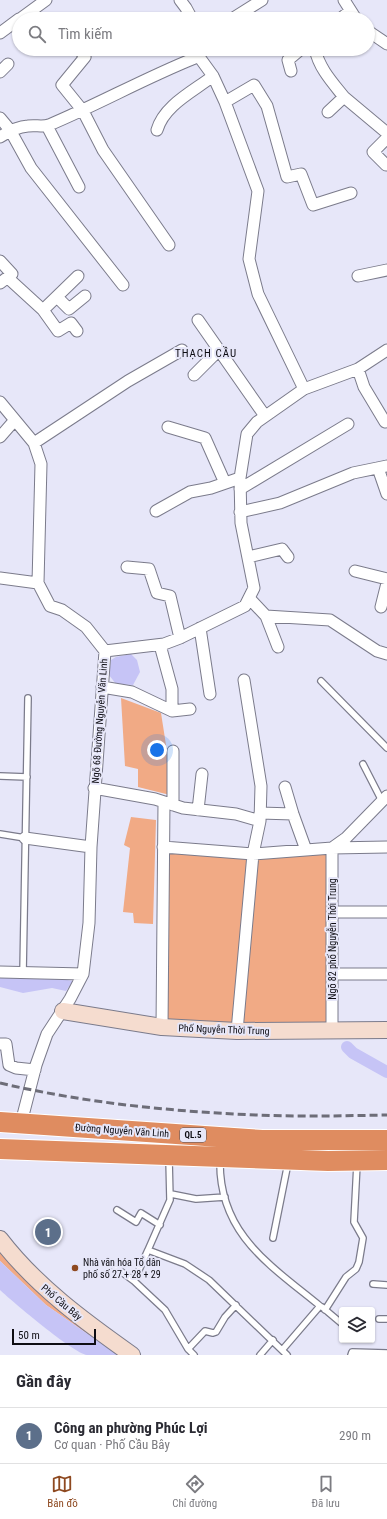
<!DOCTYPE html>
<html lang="vi">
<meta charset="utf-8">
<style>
body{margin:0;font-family:"Roboto Condensed",sans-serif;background:#f7f7f7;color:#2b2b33}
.controls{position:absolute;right:12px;bottom:12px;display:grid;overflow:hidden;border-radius:4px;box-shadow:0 1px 3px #0004}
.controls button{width:36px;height:36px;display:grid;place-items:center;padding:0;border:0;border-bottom:1px solid #e1e1e2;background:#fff;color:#2b2b33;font:20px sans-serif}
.scale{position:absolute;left:12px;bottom:10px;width:84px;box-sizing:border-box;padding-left:4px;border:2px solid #0e0d13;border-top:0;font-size:11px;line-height:14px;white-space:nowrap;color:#0e0d13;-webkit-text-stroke:3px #e7e7f9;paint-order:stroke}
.you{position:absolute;left:157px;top:750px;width:14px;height:14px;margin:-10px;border:3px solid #fff;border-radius:50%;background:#1a73e8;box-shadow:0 0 0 6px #1a73e833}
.badge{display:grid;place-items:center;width:26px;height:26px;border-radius:50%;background:#8e4920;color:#fff;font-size:13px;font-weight:700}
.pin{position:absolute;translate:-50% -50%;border:2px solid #fff;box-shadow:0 1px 4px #0006}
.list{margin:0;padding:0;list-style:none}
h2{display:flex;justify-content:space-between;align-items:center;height:52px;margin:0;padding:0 16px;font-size:17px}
h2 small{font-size:13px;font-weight:400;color:#7c7c81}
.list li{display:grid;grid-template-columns:26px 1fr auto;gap:12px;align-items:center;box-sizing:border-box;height:56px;padding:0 16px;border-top:1px solid #e1e1e2}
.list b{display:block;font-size:15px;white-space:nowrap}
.list p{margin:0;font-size:13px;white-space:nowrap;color:#7c7c81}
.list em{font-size:13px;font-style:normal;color:#7c7c81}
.icon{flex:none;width:22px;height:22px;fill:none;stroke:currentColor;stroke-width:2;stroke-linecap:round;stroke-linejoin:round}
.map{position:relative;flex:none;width:387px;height:1355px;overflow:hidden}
.search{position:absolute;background:#fff;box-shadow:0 1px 3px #0004;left:12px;right:12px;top:12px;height:44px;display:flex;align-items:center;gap:10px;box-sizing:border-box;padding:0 14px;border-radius:22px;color:#7c7c81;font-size:15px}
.sheet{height:108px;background:#fff}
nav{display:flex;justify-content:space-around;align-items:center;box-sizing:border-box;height:56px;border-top:1px solid #e1e1e2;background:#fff;font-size:11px;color:#7c7c81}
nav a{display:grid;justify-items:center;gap:2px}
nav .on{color:#8e4920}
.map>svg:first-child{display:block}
.green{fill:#f1aa85}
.water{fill:#c6c4f6}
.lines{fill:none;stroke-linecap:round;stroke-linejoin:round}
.canal{stroke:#c6c4f6;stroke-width:12}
.lane-casing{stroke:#7b7b8b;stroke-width:8}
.street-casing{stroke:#7b7b8b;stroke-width:13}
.secondary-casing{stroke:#7b7b8b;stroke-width:18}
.highway-casing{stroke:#fff;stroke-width:22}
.lane{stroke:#fff;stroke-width:5.5}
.street{stroke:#fff;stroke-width:11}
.secondary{stroke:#f5dccf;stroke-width:16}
.highway{stroke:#df8c60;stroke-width:20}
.rail{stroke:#6d6d78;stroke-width:3;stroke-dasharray:8 4;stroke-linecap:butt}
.poi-dot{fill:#8e4920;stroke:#e7e7f9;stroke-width:1.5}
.labels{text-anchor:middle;stroke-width:4;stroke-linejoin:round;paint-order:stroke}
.shield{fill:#e7e7f9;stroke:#4f4e58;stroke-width:1}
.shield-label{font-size:9px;font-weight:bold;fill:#0e0d13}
.street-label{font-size:10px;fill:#0e0d13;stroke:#e7e7f9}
.poi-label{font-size:10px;fill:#0e0d13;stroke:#e7e7f9;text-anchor:start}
.neighbourhood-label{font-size:11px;letter-spacing:1px;fill:#0e0d13;stroke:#e7e7f9}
</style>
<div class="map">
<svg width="387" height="1355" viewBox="0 0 387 1355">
<rect width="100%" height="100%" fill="#e7e7f9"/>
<path class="green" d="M121 698 161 713 174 796 138 787V769L125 766Z
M131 817 156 820 153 924 134 923 133 913 123 912 130 848 124 845Z
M163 847 253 854 332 848V1031L162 1027Z
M0 1250 127 1355H118L46 1305 0 1261Z"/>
<path class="water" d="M131 654 137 660 140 672 133 685 116 684 109 675 111 660 116 657Z
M0 976 56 978 73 981 66 991 52 988 23 993 0 987Z
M0 1261 46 1305 118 1355C108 1355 96 1355 87 1355 73 1353 13 1302 0 1290Z"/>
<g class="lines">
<path class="canal" d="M347 1047 353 1053 387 1072"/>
<g class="lane-casing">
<path id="lane" d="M321 681 387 748
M363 764 382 801
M0 776 27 777
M0 834 25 838
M23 973 28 698
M169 1159 170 1200 148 1250 185 1264 209 1280 287 1355
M220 1161C219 1234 270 1265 320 1306L283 1349
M171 1194 196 1199 225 1197
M117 1210 136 1222 141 1213 160 1225
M273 1238 288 1163
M148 1250 134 1281 165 1310 188 1349 205 1331 213 1333 216 1332 225 1317 236 1305
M108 1262 134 1281
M373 1284 387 1285
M322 1307 341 1323
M325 1310 346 1277 356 1269 359 1262 363 1238 354 1222 357 1164
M379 1319H387
M188 1349 194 1355
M260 1355 273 1340
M351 1355 352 1352 387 1353"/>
</g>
<g class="street-casing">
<path id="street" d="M180 0 186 8 192 19
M344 0 356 19
M20 19 46 0
M232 19 262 0
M340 19 350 11
M368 31 387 44
M0 33 19 19
M79 49 85 57 62 85 83 111 103 150 169 245
M315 49C319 68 332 82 344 97L328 112
M197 54 213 76 225 102 258 191 249 259 258 294 304 389
M291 71 288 60 301 49
M0 72 8 64
M344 97 387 133
M225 102 254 85 267 106 287 177 301 174 313 205 351 193
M0 118 10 130 31 168 123 285
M47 126 79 187
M157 130C164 105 194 91 213 76
M0 137C9 131 17 127 28 126 35 125 43 127 49 125 99 104 145 78 195 58L199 49
M386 165 373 152 387 138
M0 261 12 274 0 283
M358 276 387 270
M8 278 43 310 58 331 71 323 77 331
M57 297 69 309 85 296
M43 310 78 276
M198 320 265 416
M358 369 364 387 385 422
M194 375 219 350
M0 402 34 443 41 464 38 583 50 606 62 610 86 627 105 651
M168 427 205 438 225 483
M0 437 14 421
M34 443 128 381 182 350
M378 468 387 494
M240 489 348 424
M156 511 190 492 211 488 240 478
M240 512 280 503 353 473 387 466
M248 557 282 549 288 557
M127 567 149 569 157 593 170 596 180 638
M355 571 387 579
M0 578 38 583
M249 598 266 616 278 647
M381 607 387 583
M266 616 330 620 377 651 387 654
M200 628 210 694
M160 645 172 689V711
M244 680 261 786 260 821
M102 687 132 692 172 711 190 709
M173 751V805
M285 787 293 814 306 850
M94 788 155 799 183 808 236 814 260 821 253 854 332 848 346 838 387 796
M198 810 202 774
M260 813 293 814
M25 838 91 847
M163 847 253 854 237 1031
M332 912H387
M0 972 83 974
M332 974H387
M162 1027 164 802
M332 1031V848L387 847
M0 1044H6L9 1065 16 1068 35 1070
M21 1123 36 1065 47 1034 70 999 83 974 89 923 91 847 105 651 164 644 180 638 245 606 254 588 241 523 240 478 247 434 257 422 304 389 358 369 387 350"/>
</g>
<g class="secondary-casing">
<path id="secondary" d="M63 1011 162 1027 237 1031 387 1030
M0 1239C36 1286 84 1321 132 1355"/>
</g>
<g class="highway-casing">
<path id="highway" d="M0 1122 262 1140H387
M0 1149 328 1161 387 1160"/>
</g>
<use href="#lane" class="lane"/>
<use href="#street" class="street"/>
<use href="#secondary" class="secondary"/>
<use href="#highway" class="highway"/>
<path class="rail" d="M0 1083C77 1101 156 1110 235 1114 286 1117 336 1116 387 1115"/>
</g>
<circle class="poi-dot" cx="75" cy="1268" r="4"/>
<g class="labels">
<rect class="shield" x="180" y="1128" width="26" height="14" rx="3"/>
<g class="shield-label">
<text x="193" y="1138">QL.5</text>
</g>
<g class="street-label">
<text transform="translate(99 721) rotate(-86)" y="4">Ngõ 68 Đường Nguyễn Văn Linh</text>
<text transform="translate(332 939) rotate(-90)" y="4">Ngõ 82 phố Nguyễn Thời Trung</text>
<text transform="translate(224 1029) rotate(2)" y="4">Phố Nguyễn Thời Trung</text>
<text transform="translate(122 1130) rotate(4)" y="4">Đường Nguyễn Văn Linh</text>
<text transform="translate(62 1302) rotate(40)" y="4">Phố Cầu Bây</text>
</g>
<g class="poi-label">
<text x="83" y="1266">Nhà văn hóa Tổ dân<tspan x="83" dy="12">phố số 27 + 28 + 29</tspan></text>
</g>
<g class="neighbourhood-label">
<text x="206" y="357">THẠCH CẦU</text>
</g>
</g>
</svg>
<div class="controls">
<button><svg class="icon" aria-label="layers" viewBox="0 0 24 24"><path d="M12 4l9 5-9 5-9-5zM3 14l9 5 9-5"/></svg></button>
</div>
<div class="scale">50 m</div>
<div class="you"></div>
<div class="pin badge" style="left:48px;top:1232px;background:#5c6f8a">1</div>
<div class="search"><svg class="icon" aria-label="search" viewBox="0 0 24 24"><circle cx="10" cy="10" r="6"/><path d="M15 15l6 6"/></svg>Tìm kiếm</div>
</div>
<section class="sheet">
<h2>Gần đây<small></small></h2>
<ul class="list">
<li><span class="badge" style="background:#5c6f8a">1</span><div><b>Công an phường Phúc Lợi</b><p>Cơ quan · Phố Cầu Bây</p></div><em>290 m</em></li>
</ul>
</section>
<nav>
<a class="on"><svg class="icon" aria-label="map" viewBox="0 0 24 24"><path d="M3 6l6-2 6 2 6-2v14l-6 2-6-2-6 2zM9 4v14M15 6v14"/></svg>Bản đồ</a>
<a><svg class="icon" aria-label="directions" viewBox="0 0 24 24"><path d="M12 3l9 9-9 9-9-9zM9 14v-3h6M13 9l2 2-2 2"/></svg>Chỉ đường</a>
<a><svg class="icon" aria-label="saved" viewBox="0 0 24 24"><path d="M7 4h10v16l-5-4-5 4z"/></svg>Đã lưu</a>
</nav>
